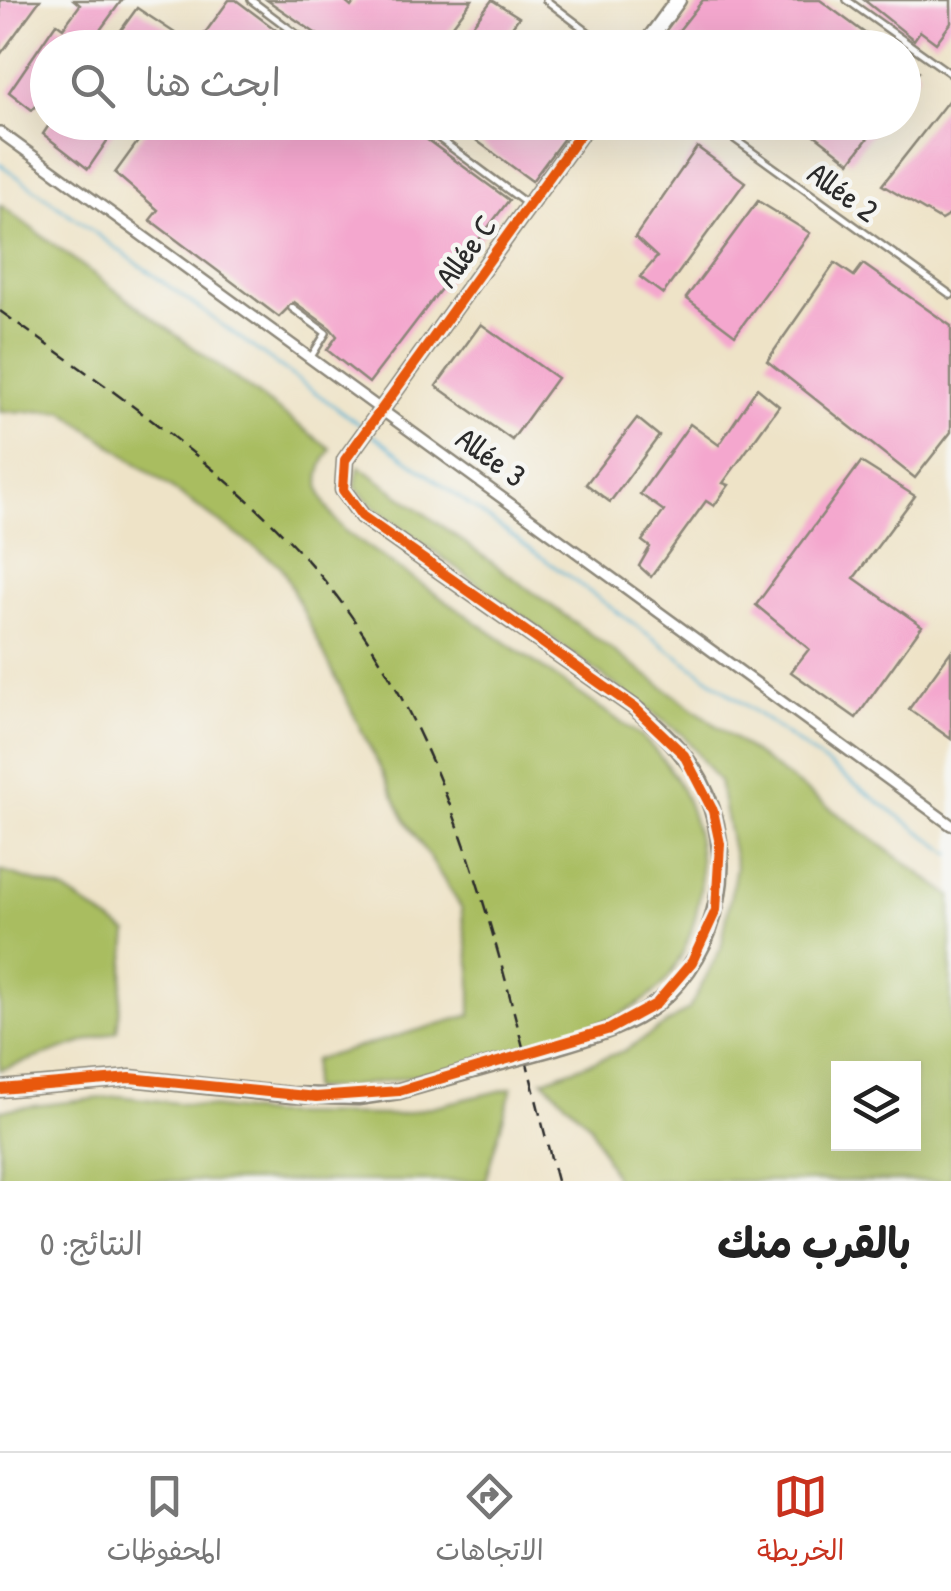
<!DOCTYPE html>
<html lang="ar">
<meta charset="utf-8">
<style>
body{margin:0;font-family:"Patrick Hand","Playpen Sans Arabic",sans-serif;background:#f2f2f2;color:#222;direction:rtl}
.controls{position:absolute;right:30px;bottom:30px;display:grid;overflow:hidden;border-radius:0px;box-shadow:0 10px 40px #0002}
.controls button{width:90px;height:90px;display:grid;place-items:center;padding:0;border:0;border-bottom:2px solid #e0e0e0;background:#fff;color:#222;font:50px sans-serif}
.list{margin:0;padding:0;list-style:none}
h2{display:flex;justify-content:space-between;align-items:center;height:130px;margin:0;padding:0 40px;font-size:42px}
h2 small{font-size:32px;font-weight:400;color:#767676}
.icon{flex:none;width:55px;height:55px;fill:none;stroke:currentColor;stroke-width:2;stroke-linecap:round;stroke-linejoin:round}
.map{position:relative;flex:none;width:951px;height:1181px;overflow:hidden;direction:ltr}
.search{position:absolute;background:#fff;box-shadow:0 10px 40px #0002;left:30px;right:30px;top:30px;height:110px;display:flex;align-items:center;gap:25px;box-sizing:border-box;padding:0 35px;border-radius:55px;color:#767676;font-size:38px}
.sheet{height:270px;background:#fff}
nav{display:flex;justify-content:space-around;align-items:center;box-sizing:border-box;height:140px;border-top:2px solid #e0e0e0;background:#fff;font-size:28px;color:#767676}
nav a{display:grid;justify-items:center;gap:5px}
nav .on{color:#c8321e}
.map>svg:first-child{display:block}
.green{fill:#a9bd61;stroke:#6a7446;stroke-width:2.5;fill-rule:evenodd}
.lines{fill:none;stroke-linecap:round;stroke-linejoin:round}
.stream{stroke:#52aed0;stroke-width:2.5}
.building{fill:#f4a7ce}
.lane-casing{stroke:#8c8779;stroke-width:10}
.street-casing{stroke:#8c8779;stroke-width:14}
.secondary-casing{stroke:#8c8779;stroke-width:19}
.lane{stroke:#fff;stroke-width:5}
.street{stroke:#fff;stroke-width:9}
.secondary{stroke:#fff;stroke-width:14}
.rail{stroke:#2b2b2b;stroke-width:2.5;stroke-dasharray:15 8;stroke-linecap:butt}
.secondary-bridge-casing{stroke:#8c8779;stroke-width:19;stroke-linecap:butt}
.secondary-bridge{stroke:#fff;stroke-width:14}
.cycleway-casing{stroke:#f6f6f2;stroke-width:16}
.cycleway{stroke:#e8590c;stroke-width:10}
.labels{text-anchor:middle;stroke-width:9;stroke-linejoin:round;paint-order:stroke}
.street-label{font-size:32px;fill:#2b2b2b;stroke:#f6f6f2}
</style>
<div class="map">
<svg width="951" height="1181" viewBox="0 0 951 1181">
<rect width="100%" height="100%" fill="#f6f6f2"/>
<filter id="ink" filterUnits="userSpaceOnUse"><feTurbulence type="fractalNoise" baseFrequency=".01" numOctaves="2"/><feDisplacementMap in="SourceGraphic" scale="20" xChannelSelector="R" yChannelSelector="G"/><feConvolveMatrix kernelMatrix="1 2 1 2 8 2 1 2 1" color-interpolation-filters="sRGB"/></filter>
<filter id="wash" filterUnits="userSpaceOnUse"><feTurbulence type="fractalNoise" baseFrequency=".0048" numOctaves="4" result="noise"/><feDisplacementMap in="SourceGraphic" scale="40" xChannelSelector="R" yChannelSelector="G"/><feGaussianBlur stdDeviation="2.25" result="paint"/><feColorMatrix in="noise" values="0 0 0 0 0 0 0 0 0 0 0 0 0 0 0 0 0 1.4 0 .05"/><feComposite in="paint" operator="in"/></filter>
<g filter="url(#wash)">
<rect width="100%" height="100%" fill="#eee3c7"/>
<path class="green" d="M0 205 331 449C308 482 321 505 346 532L641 736C681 774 699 816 701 871 702 907 687 956 663 984 613 1042 389 1087 311 1089L314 1060 471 1015V969L461 907 406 821 281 566 63 411 0 412Z
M359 466 951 896V1181H616L590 1125 543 1080 626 1050 689 1009 721 948 736 866 719 782 684 736 374 507 355 487ZM914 1068V1144H838V1068Z
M0 871 63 890 128 933 117 1031 0 1070Z
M512 1088 485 1181H0V1110L119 1096 268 1114 397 1115Z"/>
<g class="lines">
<path class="stream" d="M0 164 363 427
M373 435 951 854"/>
</g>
<g id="blocks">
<path class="building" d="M0 0H40L0 55Z
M74 0H122L95 37 88 33 78 48H48V89L32 110 9 92 56 23 63 28 80 5Z
M229 0H236L300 48H194Z
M267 0H343L351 7 356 0H472L436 48H337Z
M492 0 519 17 497 48H455Z
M703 0H820L885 48H665Z
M864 0H951V23L936 43 920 31 914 40Z
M137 8 181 37 173 48H108Z
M904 61 919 72 904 92Z
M951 97V214L941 220 882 185Z
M51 122H120L88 169 43 134Z
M152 122H403L509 200 369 383 327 350 337 336 330 328 294 302 279 317 150 220 158 210 115 173Z
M451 122H576L532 181Z
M798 122H880L850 162Z
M697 147 745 182 663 294 640 277 657 257 635 237Z
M758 201 810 233 735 335 686 298Z
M835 263 854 276 863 264 951 326V432L915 478 767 361Z
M481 324 557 378 512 440 436 386Z
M757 388 779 406 723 483 729 485 714 506 706 501 651 577 639 566 650 547 642 541 664 511 640 494 690 424 719 445Z
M637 418 659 436 610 502 586 484Z
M861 462 915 496 854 578 922 626 856 718 791 672 809 649 756 605Z
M951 651V739L909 709Z"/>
</g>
</g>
<g filter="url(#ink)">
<use href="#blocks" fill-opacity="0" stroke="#8c8779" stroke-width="2.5"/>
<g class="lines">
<g class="lane-casing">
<path id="lane" d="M251 0 315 48
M546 0 609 48
M847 0 951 74
M417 122 527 204
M711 122 951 295
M292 308 326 333 311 357"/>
</g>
<g class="street-casing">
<path id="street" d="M0 132 951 825"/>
</g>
<g class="secondary-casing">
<path id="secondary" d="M643 48 678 0
M552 1048C588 1037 627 1027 657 1003 721 951 739 854 700 781 684 751 661 730 635 708L362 516 343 490 345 460 589 122
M0 1089 130 1078 291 1095 358 1097 399 1091 494 1064"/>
</g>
<use href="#lane" class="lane"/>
<use href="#street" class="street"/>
<use href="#secondary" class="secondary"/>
<path class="rail" d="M0 311C104 385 213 458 300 552 458 726 499 961 557 1181"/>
<g class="secondary-bridge-casing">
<path id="secondary-bridge" d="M494 1064 552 1048"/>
</g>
<use href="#secondary-bridge" class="secondary-bridge"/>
<g class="cycleway-casing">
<path id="cycleway" d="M0 1089 130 1078 316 1097 399 1091 610 1029 656 1004 692 962 716 910 720 844 713 811 684 755 635 708 362 516 343 490 345 460 589 122"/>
</g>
<use href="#cycleway" class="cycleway"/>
</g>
</g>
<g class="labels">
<g class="street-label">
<text transform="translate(843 192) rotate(36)" y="11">Allée 2</text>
<text transform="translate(466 251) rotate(-54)" y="11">Allée C</text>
<text transform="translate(491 457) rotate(36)" y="11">Allée 3</text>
</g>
</g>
</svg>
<div class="controls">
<button><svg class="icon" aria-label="layers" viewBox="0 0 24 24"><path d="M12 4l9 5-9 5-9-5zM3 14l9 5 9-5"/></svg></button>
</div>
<div class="search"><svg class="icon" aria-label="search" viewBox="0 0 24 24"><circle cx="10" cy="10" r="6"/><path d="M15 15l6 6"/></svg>ابحث هنا</div>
</div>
<section class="sheet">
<h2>بالقرب منك<small>النتائج: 0</small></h2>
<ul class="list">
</ul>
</section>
<nav>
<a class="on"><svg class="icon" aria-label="map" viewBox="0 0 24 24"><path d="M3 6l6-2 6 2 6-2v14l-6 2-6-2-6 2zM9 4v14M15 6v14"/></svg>الخريطة</a>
<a><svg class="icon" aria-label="directions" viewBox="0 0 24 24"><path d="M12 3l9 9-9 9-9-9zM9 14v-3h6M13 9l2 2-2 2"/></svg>الاتجاهات</a>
<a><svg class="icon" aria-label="saved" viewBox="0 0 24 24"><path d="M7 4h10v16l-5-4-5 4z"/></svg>المحفوظات</a>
</nav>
